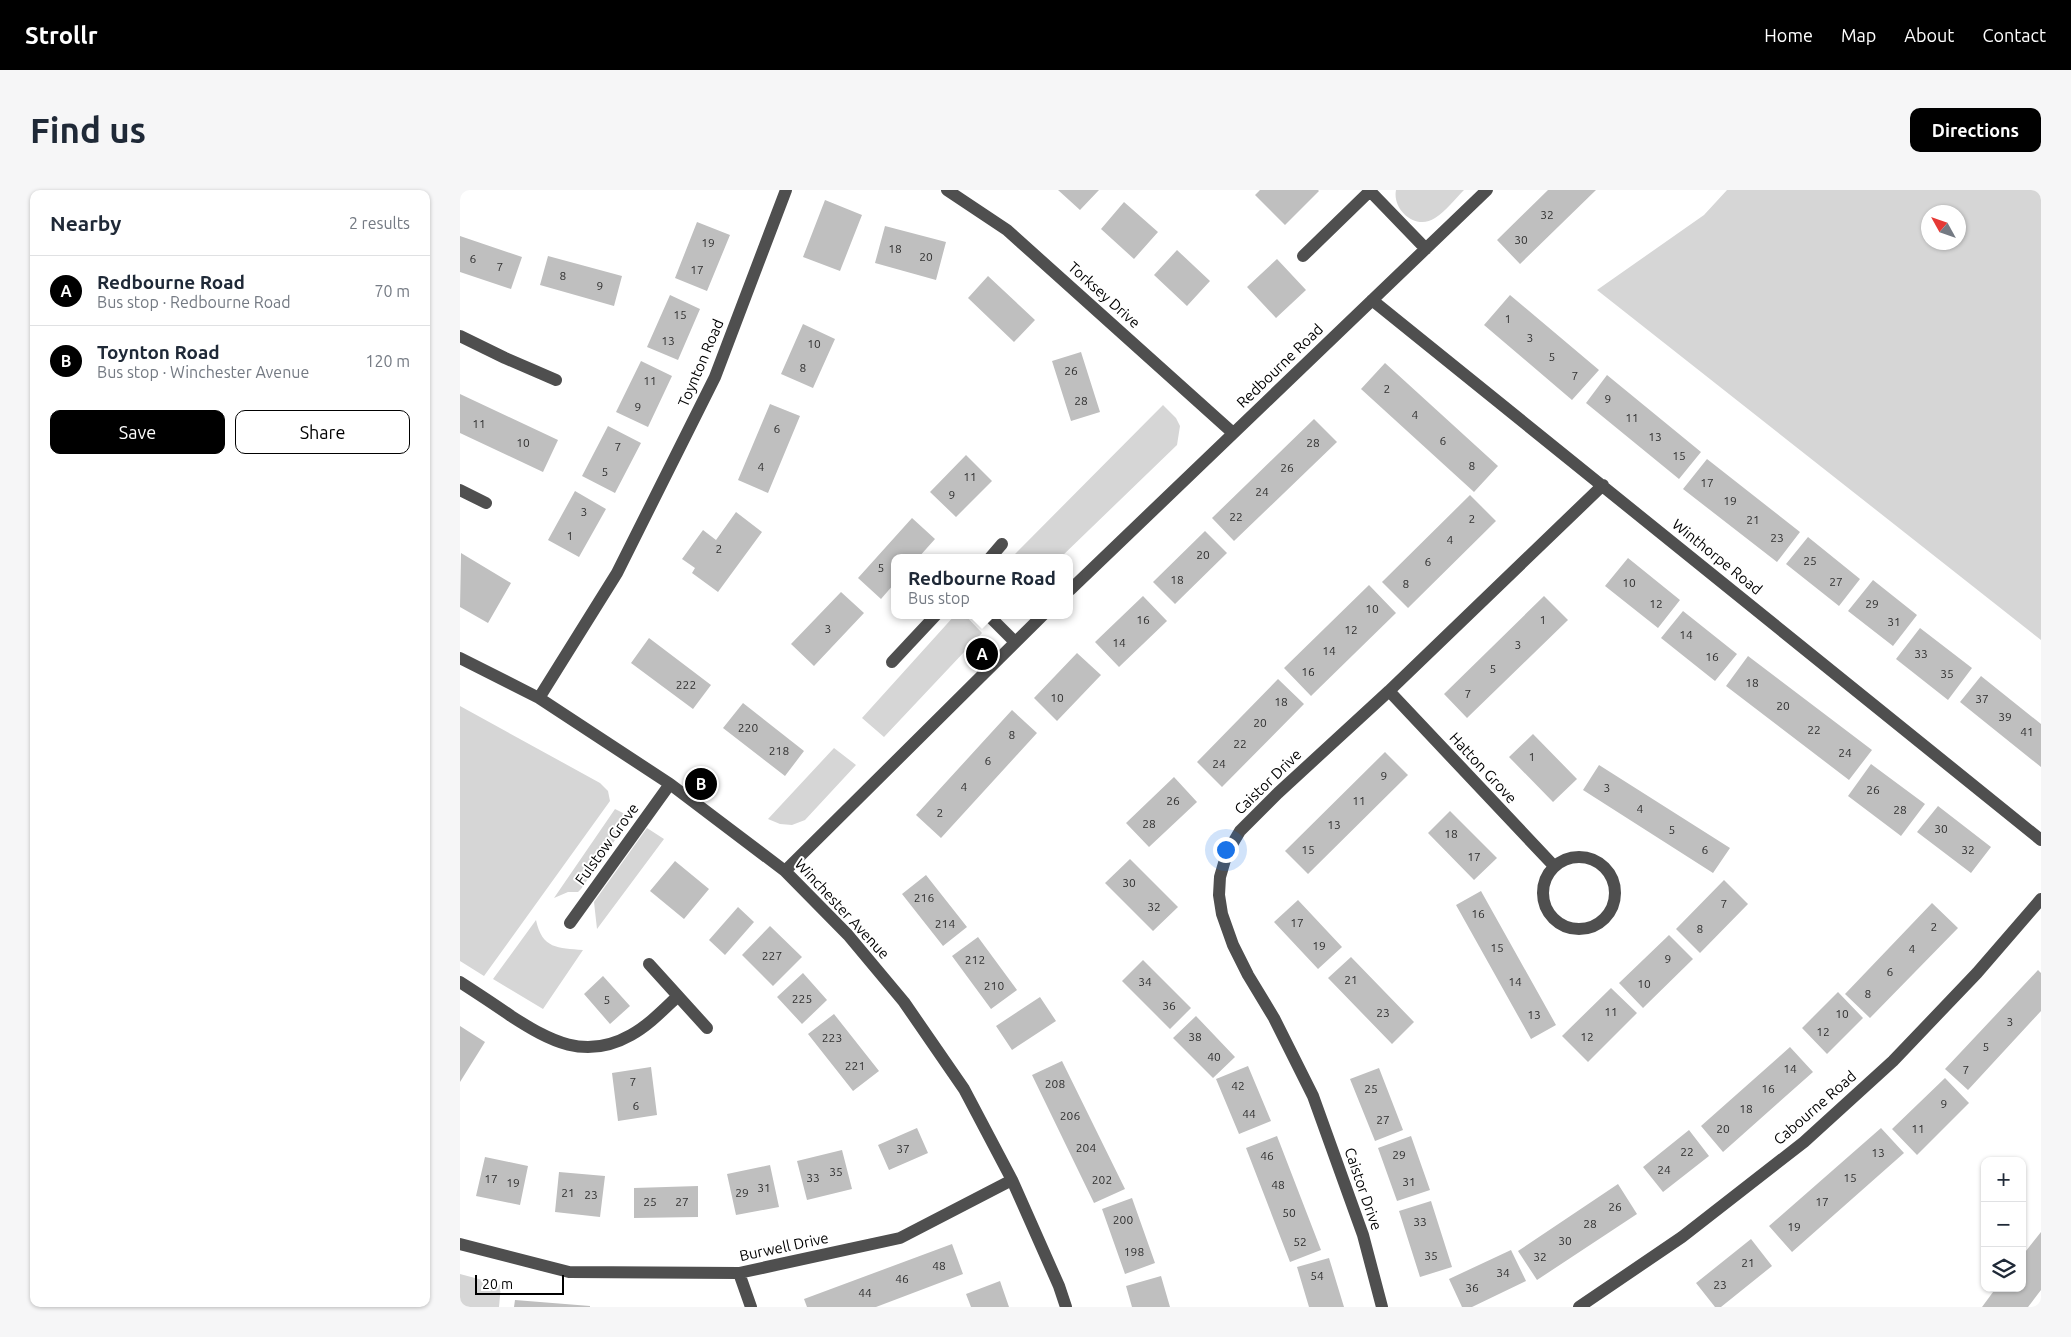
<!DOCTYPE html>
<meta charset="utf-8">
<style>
body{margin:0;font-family:Ubuntu,sans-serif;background:#f6f6f7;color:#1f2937}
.controls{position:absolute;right:15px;bottom:15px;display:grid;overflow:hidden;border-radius:10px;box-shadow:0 1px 4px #0004}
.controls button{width:45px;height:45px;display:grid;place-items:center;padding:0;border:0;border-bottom:1px solid #e0e1e3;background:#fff;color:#1f2937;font:25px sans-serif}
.compass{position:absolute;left:1461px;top:15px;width:45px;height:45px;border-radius:50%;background:#fff;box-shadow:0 1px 4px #0004;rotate:310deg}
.scale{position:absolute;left:15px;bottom:12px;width:89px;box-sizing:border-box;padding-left:5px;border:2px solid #000;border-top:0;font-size:14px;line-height:18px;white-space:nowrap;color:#000;-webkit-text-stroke:4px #fff;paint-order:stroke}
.you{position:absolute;left:765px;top:659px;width:18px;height:18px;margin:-12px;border:4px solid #fff;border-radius:50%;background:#1a73e8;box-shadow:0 0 0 8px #1a73e833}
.badge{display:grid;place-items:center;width:32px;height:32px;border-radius:50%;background:#000;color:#fff;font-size:16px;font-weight:700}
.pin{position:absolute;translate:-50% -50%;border:2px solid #fff;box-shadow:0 1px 5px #0006}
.popup{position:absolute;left:431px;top:364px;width:182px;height:65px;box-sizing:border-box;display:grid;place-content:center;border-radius:10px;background:#fff;filter:drop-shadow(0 1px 4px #0005);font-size:16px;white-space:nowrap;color:#747a83}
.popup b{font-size:19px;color:#1f2937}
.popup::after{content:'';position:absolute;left:50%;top:100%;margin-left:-10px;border:10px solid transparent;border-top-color:#fff}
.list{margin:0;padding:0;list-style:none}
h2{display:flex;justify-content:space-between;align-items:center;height:65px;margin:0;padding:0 20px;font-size:21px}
h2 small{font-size:16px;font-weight:400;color:#747a83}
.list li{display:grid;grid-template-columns:32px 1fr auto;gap:15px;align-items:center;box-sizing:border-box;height:70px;padding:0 20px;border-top:1px solid #e0e1e3}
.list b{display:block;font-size:19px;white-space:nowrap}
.list p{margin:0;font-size:16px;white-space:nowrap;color:#747a83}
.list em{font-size:16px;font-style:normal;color:#747a83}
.actions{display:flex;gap:10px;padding:15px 20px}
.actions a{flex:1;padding:11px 0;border:1px solid #000;border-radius:10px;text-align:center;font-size:18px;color:#000}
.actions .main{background:#000;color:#fff}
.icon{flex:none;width:28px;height:28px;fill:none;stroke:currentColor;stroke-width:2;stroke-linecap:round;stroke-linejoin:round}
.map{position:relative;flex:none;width:1581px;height:1117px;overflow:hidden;border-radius:10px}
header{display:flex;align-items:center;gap:30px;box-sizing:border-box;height:70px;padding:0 25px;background:#000;color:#fff}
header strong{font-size:24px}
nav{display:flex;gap:28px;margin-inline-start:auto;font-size:18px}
.intro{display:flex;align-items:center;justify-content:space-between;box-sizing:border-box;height:120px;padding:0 30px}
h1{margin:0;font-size:35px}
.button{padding:12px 22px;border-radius:10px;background:#000;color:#fff;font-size:18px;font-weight:700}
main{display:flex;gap:30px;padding:0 30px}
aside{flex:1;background:#fff;border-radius:10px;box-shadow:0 1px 4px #0004}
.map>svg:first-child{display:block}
.green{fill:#d6d6d6;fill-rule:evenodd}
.building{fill:#bfbfbf}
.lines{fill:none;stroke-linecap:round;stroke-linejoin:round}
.minor{stroke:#4f4f4f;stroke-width:12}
.labels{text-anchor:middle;stroke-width:4;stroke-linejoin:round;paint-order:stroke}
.number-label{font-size:12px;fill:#303030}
.street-label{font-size:15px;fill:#000;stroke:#fff}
</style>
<header>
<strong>Strollr</strong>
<nav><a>Home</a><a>Map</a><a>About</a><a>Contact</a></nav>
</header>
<div class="intro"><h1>Find us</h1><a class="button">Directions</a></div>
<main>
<aside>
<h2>Nearby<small>2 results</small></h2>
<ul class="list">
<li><span class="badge">A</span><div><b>Redbourne Road</b><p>Bus stop · Redbourne Road</p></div><em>70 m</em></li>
<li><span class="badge">B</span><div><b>Toynton Road</b><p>Bus stop · Winchester Avenue</p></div><em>120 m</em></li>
</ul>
<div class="actions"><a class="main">Save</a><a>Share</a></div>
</aside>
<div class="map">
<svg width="1581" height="1117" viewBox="0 0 1581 1117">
<rect width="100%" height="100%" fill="#fff"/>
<path class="green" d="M936 0H1004C995 9 986 21 975 28 956 41 932 20 936 0Z
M1267 0H1581V450L1137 100 1244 25ZM1468 22H1498V52H1468Z
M703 215 716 228 720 236 717 255 600 368H551Z
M495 425H505L522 443 424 547 402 528Z
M0 516 140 593 148 601 150 611 24 786 0 771Z
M374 558 396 575 345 630 332 635 320 634 308 629Z
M155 619 171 627 121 699 118 702H108L94 708Z
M187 638 204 649 137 739 134 712Z
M76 730C82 759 98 758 123 760L83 819 33 789Z
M0 1084 41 1095 39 1117H0Z"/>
<path class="building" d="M598 0H639L620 20Z
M800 0H858L859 1 825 35 795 5Z
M1088 0H1136L1060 74 1037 50Z
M365 10 402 25 380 81 343 67Z
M664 12 698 42 674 69 641 39Z
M237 32 270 45 247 101 215 88Z
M425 36 486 52 476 90 415 73Z
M0 46 62 67 51 99 0 82Z
M717 60 750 91 727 116 694 85Z
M88 66 162 86 154 116 80 95Z
M817 69 846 100 816 128 787 97Z
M528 86 575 130 554 152 508 108Z
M210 105 240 119 218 170 187 157Z
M1050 105 1139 180 1112 210 1024 135Z
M343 134 375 149 353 198 321 184Z
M621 162 640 222 611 231 592 171Z
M181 171 212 186 188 237 156 222Z
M925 173 1038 276 1014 302 901 199Z
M1147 185 1241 262 1219 289 1126 213Z
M0 204 98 250 83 282 0 243Z
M310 214 340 226 308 303 278 290Z
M854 229 877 252 774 351 752 328Z
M148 236 181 253 155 303 122 286Z
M506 265 532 291 496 327 470 302Z
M1247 269 1340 342 1317 372 1223 299Z
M115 301 146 319 119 367 88 350Z
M1010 305 1036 331 948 418 922 392Z
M276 322 302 342 258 402 232 383 235 378 222 369 243 340 256 350Z
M452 328 475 349 458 368H434V394L421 409 398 388Z
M745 341 767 363 715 414 693 392Z
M1348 347 1400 389 1379 416 1326 374Z
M1 363 51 393 28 433 0 417Z
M1168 368 1220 410 1198 438 1145 396Z
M1413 390 1457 425 1433 456 1388 421Z
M909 395 936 423 851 506 824 478Z
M381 402 404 423 354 476 331 454Z
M683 406 707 431 659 477 635 452Z
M1084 406 1108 430 1007 528 984 504Z
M1223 421 1277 464 1255 491 1201 448Z
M1460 438 1512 478 1488 510 1436 469Z
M189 448 251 495 233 519 171 473Z
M617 463 641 485 597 531 574 508Z
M1288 466 1412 560 1389 590 1266 496Z
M1521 486 1581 534V577L1500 512Z
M818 489 844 514 762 597 737 572Z
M283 513 344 561 325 586 263 538Z
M552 520 577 543 481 648 456 625Z
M1073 544 1117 589 1093 612 1049 567Z
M925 562 948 585 848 684 825 661Z
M1411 574 1465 614 1441 646 1388 606Z
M1139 575 1270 658 1253 683 1123 600Z
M714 587 737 612 689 657 666 633Z
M1478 616 1531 657 1511 683 1457 642Z
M990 621 1037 668 1014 690 968 643Z
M670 669 718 717 693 741 645 693Z
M215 671 249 699 224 729 190 701Z
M466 685 507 737 483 756 442 704Z
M1264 690 1288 714 1240 763 1216 739Z
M1021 701 1096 835 1071 849 996 715Z
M838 710 882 757 858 779 814 732Z
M1472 713 1498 738 1410 828 1385 804Z
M278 717 294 732 265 765 249 750Z
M310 736 342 767 313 796 282 765Z
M1209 745 1233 769 1183 818 1159 793Z
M518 747 557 800 531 819 492 766Z
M891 767 954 832 932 854 868 788Z
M683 770 731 818 710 839 662 791Z
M1578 780 1581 783V821L1508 900 1485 879Z
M343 783 367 810 342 834 317 807Z
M143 786 170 816 150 834 124 804Z
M1151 798 1177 823 1128 872 1102 846Z
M1378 802 1403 828 1367 864 1342 838Z
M580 807 596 831 552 860 536 836Z
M374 824 419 881 393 901 348 844Z
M736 826 775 867 753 888 713 848Z
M0 836 25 852 0 892Z
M1330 857 1353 882 1263 962 1241 936Z
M602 871 665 999 634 1013 572 885Z
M788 876 811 931 779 944 756 889Z
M191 877 197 925 158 931 152 883Z
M919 878 943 940 915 951 890 889Z
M1485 888 1509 913 1457 965 1432 939Z
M457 938 468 963 429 980 418 955Z
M1421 938 1444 963 1332 1062 1309 1036Z
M1229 940 1249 966 1203 1002 1183 977Z
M817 946 861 1060 830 1072 786 958Z
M951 946 970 1000 937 1011 918 958Z
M382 960 392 999 347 1010 337 971Z
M25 967 68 976 60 1015 16 1006Z
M310 975 319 1017 276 1025 267 984Z
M99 982 145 986 140 1027 95 1022Z
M1158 994 1177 1024 1077 1090 1058 1061Z
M238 996V1027L174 1028V998Z
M672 1008 695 1073 665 1084 642 1019Z
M971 1011 992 1077 960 1087 939 1021Z
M1581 1042V1100L1568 1117H1522L1536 1098H1562V1066Z
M1291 1049 1312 1076 1261 1117H1255L1236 1093Z
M492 1054 503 1084 416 1117H347L344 1109Z
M1051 1060 1066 1091 1012 1117H1002L989 1089Z
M869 1068 884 1117H849L837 1077Z
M701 1086 710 1117H672L666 1096Z
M540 1091 549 1117H511L506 1104Z
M55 1110 130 1116V1117H54Z"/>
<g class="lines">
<path class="minor" d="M487 0 547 40 773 243
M910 1 966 59
M843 66 911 0
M912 110 1581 650
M0 146 45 168 96 190
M0 300 26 313
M530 368 542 354
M610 400 1027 0
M528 425 555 452
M0 468 79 508 210 594 325 681 388 745 444 812 504 899 552 990 599 1096 606 1117
M432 472 476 425
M929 501 1094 676
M79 508 157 383 255 187 326 0
M1083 703a36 36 0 1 1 72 0a36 36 0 1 1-72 0Z
M325 681 583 425
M110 733 210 594
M189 774 247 838
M0 792C17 803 34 814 51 826 90 851 125 871 171 845 189 835 203 820 218 806
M0 1054 109 1082 279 1083 440 1048 552 990
M279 1083 291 1117
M922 1117 903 1045 853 906 814 828 788 785 773 755 762 724 759 705 760 687 767 663 780 641 818 603 929 501 1143 295
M1119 1117 1222 1047 1344 952 1433 871 1517 783 1581 709"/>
</g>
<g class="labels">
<g class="number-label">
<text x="1087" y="29">32</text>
<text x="1061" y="54">30</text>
<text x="248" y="57">19</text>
<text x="435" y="63">18</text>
<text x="466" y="71">20</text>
<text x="13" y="73">6</text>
<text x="40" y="81">7</text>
<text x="237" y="84">17</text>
<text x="103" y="90">8</text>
<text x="140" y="100">9</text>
<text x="220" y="129">15</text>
<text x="1048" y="133">1</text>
<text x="1070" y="152">3</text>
<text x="208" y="155">13</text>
<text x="354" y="158">10</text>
<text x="1092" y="171">5</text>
<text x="343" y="182">8</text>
<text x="611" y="185">26</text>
<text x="1115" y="190">7</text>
<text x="190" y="195">11</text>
<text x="927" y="203">2</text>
<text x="1148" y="213">9</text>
<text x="621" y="215">28</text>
<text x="178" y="221">9</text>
<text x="955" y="229">4</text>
<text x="1172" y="232">11</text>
<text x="19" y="238">11</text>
<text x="317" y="243">6</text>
<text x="1195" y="251">13</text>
<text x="983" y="255">6</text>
<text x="63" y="257">10</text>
<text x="853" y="257">28</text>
<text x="158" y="261">7</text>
<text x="1219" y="270">15</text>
<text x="1012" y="280">8</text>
<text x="301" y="281">4</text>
<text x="827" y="282">26</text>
<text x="145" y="286">5</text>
<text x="510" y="291">11</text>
<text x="1247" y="297">17</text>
<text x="802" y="306">24</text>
<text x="492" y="309">9</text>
<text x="1270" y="315">19</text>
<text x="124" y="326">3</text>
<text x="776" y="331">22</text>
<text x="1012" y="333">2</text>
<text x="1293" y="334">21</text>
<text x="110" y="350">1</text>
<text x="1317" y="352">23</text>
<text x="990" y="354">4</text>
<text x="259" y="363">2</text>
<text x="743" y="369">20</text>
<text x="1350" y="375">25</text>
<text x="968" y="376">6</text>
<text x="421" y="382">5</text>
<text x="717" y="394">18</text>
<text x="1376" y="396">27</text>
<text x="1169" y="397">10</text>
<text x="946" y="398">8</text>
<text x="1196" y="418">12</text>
<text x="1412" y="418">29</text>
<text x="912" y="423">10</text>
<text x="683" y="434">16</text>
<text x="1083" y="434">1</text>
<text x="1434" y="436">31</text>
<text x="368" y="443">3</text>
<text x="891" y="444">12</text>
<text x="1226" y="449">14</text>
<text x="659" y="457">14</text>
<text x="1058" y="459">3</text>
<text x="869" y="465">14</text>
<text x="1461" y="468">33</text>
<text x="1252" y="471">16</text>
<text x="1033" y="483">5</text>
<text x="848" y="486">16</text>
<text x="1487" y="488">35</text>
<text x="1292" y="497">18</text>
<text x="226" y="499">222</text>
<text x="1008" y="508">7</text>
<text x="597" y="512">10</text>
<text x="1522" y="513">37</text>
<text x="821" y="516">18</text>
<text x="1323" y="520">20</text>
<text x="1545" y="531">39</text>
<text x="800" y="537">20</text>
<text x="288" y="542">220</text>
<text x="1354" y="544">22</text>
<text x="1567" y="546">41</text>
<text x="552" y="549">8</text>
<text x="780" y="558">22</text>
<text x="319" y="565">218</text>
<text x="1385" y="567">24</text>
<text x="1072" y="571">1</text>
<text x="528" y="575">6</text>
<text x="759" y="578">24</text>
<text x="924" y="590">9</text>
<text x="504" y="601">4</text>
<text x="1147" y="602">3</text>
<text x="1413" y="604">26</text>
<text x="713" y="615">26</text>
<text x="899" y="615">11</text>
<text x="1180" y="623">4</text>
<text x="1440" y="624">28</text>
<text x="480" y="627">2</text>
<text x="689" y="638">28</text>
<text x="874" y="639">13</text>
<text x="1481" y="643">30</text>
<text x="1212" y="644">5</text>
<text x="991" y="648">18</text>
<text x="848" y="664">15</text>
<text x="1245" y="664">6</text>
<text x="1508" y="664">32</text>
<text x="1014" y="671">17</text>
<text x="669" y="697">30</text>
<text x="464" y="712">216</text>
<text x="1264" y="718">7</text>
<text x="694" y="721">32</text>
<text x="1018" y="728">16</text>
<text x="837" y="737">17</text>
<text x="485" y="738">214</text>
<text x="1474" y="741">2</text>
<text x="1240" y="743">8</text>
<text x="859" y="760">19</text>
<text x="1037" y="762">15</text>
<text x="1452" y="763">4</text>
<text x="312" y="770">227</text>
<text x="1208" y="773">9</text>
<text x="515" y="774">212</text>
<text x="1430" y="786">6</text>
<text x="891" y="794">21</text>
<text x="685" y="796">34</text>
<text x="1055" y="796">14</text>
<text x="1184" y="798">10</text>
<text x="534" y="800">210</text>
<text x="1408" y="808">8</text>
<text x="342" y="813">225</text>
<text x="147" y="814">5</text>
<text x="709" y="820">36</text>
<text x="1151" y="826">11</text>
<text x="923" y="827">23</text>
<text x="1382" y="828">10</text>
<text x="1074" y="829">13</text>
<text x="1550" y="836">3</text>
<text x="1363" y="846">12</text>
<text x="735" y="851">38</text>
<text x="1127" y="851">12</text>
<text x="372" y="852">223</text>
<text x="1526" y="861">5</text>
<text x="754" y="871">40</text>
<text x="395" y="880">221</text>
<text x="1330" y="883">14</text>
<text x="1506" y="884">7</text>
<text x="173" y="896">7</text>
<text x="595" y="898">208</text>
<text x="778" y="900">42</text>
<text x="911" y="903">25</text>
<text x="1308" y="903">16</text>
<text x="1484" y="918">9</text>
<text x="176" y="920">6</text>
<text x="1286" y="923">18</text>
<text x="789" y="928">44</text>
<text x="610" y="930">206</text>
<text x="923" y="934">27</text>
<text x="1263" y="943">20</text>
<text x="1458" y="943">11</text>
<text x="626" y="962">204</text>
<text x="443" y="963">37</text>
<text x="1227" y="966">22</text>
<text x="1418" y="967">13</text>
<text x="939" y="969">29</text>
<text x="807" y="970">46</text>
<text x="1204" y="984">24</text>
<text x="376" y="986">35</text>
<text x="353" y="992">33</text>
<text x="1390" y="992">15</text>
<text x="31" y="993">17</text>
<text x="642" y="994">202</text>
<text x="949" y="996">31</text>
<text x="53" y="997">19</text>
<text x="818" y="999">48</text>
<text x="304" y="1002">31</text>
<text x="108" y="1007">21</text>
<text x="282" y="1007">29</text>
<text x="131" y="1009">23</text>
<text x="190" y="1016">25</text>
<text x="222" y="1016">27</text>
<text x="1362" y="1016">17</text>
<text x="1155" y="1021">26</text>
<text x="829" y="1027">50</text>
<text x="663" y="1034">200</text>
<text x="960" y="1036">33</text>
<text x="1130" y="1038">28</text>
<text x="1334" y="1041">19</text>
<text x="1105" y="1055">30</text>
<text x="840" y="1056">52</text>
<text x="674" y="1066">198</text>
<text x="971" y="1070">35</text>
<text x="1080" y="1071">32</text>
<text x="1288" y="1077">21</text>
<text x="479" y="1080">48</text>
<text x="1043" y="1087">34</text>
<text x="857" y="1090">54</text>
<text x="442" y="1093">46</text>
<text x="1260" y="1099">23</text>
<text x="1012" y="1102">36</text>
<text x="405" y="1107">44</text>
</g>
<g class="street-label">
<text transform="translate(644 105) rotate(42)" y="5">Torksey Drive</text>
<text transform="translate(241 173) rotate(-67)" y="5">Toynton Road</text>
<text transform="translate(820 176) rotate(-44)" y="5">Redbourne Road</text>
<text transform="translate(1257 367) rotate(39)" y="5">Winthorpe Road</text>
<text transform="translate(1023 578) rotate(47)" y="5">Hatton Grove</text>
<text transform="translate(808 592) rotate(-44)" y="5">Caistor Drive</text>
<text transform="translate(147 654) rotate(-54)" y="5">Fulstow Grove</text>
<text transform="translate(382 719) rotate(47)" y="5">Winchester Avenue</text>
<text transform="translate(1355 918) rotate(-41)" y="5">Cabourne Road</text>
<text transform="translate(903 999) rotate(71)" y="5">Caistor Drive</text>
<text transform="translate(324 1057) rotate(-12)" y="5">Burwell Drive</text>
</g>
</g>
</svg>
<div class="controls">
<button>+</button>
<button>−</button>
<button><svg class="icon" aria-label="layers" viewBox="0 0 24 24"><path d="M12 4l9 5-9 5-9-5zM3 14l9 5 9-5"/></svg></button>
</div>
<svg class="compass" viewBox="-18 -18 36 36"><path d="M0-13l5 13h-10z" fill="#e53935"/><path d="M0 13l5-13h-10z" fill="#747a83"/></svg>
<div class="scale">20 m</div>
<div class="you"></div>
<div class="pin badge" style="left:522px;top:464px">A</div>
<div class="popup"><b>Redbourne Road</b>Bus stop</div>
<div class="pin badge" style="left:241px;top:594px">B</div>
</div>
</main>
